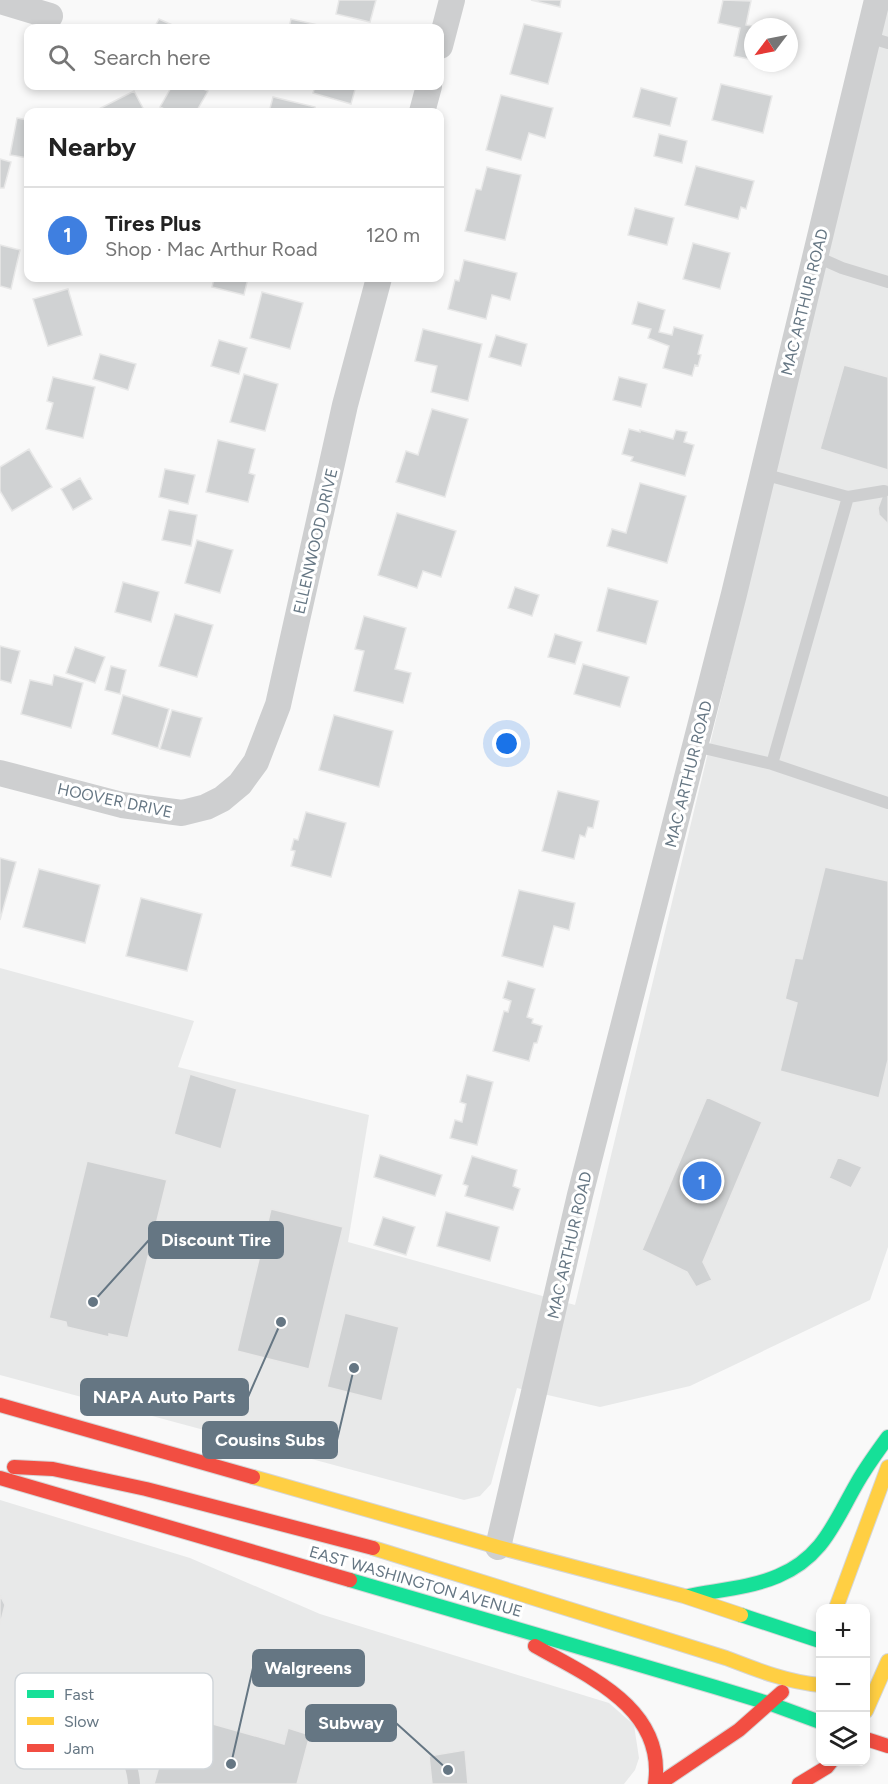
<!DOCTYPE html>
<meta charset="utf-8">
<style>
body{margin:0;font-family:Figtree,sans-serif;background:#f6f6f6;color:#222}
.controls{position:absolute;right:18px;bottom:18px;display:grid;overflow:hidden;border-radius:12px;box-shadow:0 3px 9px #0003}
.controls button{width:54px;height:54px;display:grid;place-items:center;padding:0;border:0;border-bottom:2px solid #e0e0e0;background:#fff;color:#222;font:30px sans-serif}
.compass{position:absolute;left:744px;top:18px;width:54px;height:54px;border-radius:50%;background:#fff;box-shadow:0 3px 9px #0003;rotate:238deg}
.you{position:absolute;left:507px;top:744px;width:21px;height:21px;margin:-15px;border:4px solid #fff;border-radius:50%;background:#1a73e8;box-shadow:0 0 0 9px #1a73e833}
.badge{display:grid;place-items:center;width:39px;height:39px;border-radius:50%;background:#0b8043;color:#fff;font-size:20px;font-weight:700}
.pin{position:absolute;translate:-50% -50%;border:3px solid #fff;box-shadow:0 2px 6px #0006}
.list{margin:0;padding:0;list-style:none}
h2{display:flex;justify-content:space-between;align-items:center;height:78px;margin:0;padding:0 24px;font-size:26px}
h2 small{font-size:20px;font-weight:400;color:#767676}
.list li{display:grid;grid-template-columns:39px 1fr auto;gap:18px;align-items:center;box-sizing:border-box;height:96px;padding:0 24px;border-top:2px solid #e0e0e0}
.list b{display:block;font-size:22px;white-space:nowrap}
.list p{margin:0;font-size:20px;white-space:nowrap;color:#767676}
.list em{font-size:20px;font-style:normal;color:#767676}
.icon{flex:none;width:33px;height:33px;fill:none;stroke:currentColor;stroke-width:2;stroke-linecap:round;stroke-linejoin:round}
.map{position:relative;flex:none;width:888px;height:1784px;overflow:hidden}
.search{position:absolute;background:#fff;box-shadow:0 3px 9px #0003;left:24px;top:24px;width:420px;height:66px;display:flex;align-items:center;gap:15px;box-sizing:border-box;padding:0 21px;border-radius:12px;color:#767676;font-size:22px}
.panel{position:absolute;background:#fff;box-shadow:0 3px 9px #0003;left:24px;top:108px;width:420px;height:174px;border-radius:12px}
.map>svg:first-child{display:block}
.built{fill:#e8e9e9}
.building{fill:#d0d2d3;stroke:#e8e8e8;stroke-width:1.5}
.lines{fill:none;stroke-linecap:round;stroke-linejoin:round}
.fast-casing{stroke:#d5d6d7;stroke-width:16}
.slow-casing{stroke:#d5d6d7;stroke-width:16}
.jam-casing{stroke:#d5d6d7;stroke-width:16}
.lane{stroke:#cecfd0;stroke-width:12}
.street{stroke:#cecfd0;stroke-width:26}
.fast{stroke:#16e098;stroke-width:14}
.slow{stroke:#ffcf43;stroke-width:14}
.jam{stroke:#f24e42;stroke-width:14}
.labels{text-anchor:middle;stroke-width:6;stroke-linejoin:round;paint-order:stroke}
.street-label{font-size:16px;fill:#657683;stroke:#fff}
.key{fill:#fff;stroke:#d1d6da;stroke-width:1.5}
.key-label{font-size:16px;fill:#657683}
.leader{fill:none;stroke:#657683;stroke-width:2}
.callout-dot{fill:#657683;stroke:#fff;stroke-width:2}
.callout{fill:#657683;stroke:#657683;stroke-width:2}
.callout-label{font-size:18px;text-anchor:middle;font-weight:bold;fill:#fff}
</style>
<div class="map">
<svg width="888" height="1784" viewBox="0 0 888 1784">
<rect width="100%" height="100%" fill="#f9f9f9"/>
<path class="built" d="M888 5V1247L870 1300 690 1386 600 1407 517 1388 491 1484 480 1496 464 1500 0 1375V968L194 1021 178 1067 369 1115 348 1242 575 1305Z
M0 1500 190 1558 320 1614 609 1703 634 1725 639 1758 635 1770 624 1784H0Z"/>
<path class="building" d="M339 0H376L370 22 336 14Z
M531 0H561L560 7Z
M723 0 751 1 746 25 757 27H753V60L734 56 740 28 718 23Z
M159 19 179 28H154Z
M291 19 318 25 317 28H289Z
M524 24 562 33 548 84 510 74Z
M721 84 772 96 763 133 712 120Z
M172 86H197L208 91 196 112H170L160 107Z
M315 86H356L351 104 313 93Z
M641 88 677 98 670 126 633 117Z
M134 91 145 112H93Z
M501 95 553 108 545 138 529 133 521 160 486 150Z
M273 97 315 107 314 112H269Z
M17 118 28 120V158L10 155Z
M659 134 687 141 682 163 654 156Z
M0 159 11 162 4 188H0Z
M696 166 754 181 746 209 741 207 738 219 685 205Z
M487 167 521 175 505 240 465 231 476 189 481 190Z
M635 208 674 218 667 245 628 235Z
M693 243 730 253 720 289 683 279Z
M0 245 20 250 11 289 0 286Z
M464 260 517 273 510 300 492 295 486 319 448 309 455 280 459 281Z
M214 278H248L244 295 212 287Z
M68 289 82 335 48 346 33 299Z
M262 292 303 303 290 349 250 338Z
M638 302 665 310 659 332 672 335 674 327 703 335 698 354 701 355 698 366 695 365 692 376 663 368 669 346 648 338 651 329 632 324Z
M423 329 482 344 468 401 431 392 437 366 415 361Z
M496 335 527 344 521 366 489 357Z
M219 340 247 348 239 374 211 366Z
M100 354 136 364 128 390 93 379Z
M844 365 888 377V470L820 449Z
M244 374 278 384 265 431 230 422Z
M53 377 95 387 83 438 46 429 53 403 47 401Z
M619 377 647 384 641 407 613 400Z
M432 409 468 419 445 497 396 482 406 451 418 455Z
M629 429 640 432V430L673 439 676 430 687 432 684 442 694 445 685 476 631 461 633 457 622 454Z
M218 440 255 449 249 473 255 475 248 502 206 492Z
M29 449 52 487 12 511 0 491V467Z
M165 469 195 475 188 504 159 497Z
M80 478 92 499 73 510 61 489Z
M888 480V524L879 515 878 508Z
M640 483 686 496 667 563 607 546 612 529 626 533Z
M169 510 197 515 191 546 162 540Z
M397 513 456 531 441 577 423 571 417 588 378 575Z
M197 540 233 550 220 593 185 583Z
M123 582 159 592 151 622 115 612Z
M515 587 539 595 532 616 508 608Z
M608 588 658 601 646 644 597 631Z
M175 614 213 625 197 677 159 666Z
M364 616 406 628 395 669 411 673 403 703 354 691 364 651 355 649Z
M555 634 582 642 575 664 548 657Z
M0 646 20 651 11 683 0 680Z
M75 647 105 657 95 683 66 673Z
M583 664 629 677 620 707 574 694Z
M111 666 126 670 120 694 105 690Z
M54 675 83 683 71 728 21 714 30 680 52 685Z
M123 695 169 709 158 748 112 734Z
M172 710 202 718 190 757 160 749Z
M334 715 393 731 379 787 319 770Z
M558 791 599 801 593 828 588 827 585 837 580 835 574 859 542 851Z
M306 812 346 823 331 877 291 866 295 851 291 850 294 839 298 840Z
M0 858 16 862 0 920Z
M825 867 888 881V1060L879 1098 780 1071 797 1003 785 999 795 958 802 959Z
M39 869 100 885 85 943 23 927Z
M519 890 575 903 569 930 554 926 543 967 502 956Z
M141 898 202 914 187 971 126 956Z
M508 981 535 989 527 1017 533 1019 532 1023 542 1026 537 1043H534L529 1061 493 1051 504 1011 508 1012 511 1001 503 998Z
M190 1074 237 1089 221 1149 174 1134Z
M467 1075 493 1082 477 1145 450 1138 455 1120 462 1122 466 1104 460 1102Z
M707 1097 762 1122 703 1262 712 1280 696 1287 687 1272 642 1250Z
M380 1155 442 1175 435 1196 374 1177Z
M472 1156 517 1170 513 1186 520 1189 513 1210 465 1196 468 1186 463 1184Z
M838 1157 862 1167 851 1188 829 1178Z
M87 1161 167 1180 128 1338 109 1334V1337L67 1327 66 1322 49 1318Z
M271 1209 343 1227 309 1369 237 1351Z
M446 1212 499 1227 490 1261 437 1246Z
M383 1217 415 1227 406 1255 374 1245Z
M345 1313 399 1327 382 1401 327 1387Z
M0 1595 5 1605 0 1625Z
M174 1713 284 1744 288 1728 310 1735 297 1784H154Z
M465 1750 468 1784H432L429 1756Z"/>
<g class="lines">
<g class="fast-casing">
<path id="fast" d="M350 1580 715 1687 771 1704 820 1722
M688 1596C718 1590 750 1588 778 1576 823 1557 834 1523 857 1483 866 1467 877 1452 888 1437
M741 1615 820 1641"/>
</g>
<g class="slow-casing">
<path id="slow" d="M253 1477 498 1547 684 1596 741 1615
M373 1548 726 1658C757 1670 787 1682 820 1685
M836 1608 888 1467
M866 1711 888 1661"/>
</g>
<g class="jam-casing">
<path id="jam" d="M0 1405 253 1477
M14 1467 53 1469 146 1489 373 1548
M0 1478 350 1580
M535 1646C590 1677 666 1709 655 1784
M866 1739 888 1746
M659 1784 739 1730 782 1692
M799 1784 827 1767 831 1762"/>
</g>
<path class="lane" d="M868 37 888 43
M815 256 842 268 888 282
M848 497 884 491
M695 746 772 764 848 497 763 474
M772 764 888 803
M110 1726C121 1744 133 1762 134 1784"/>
<path class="street" d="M0 1 50 16
M440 46 452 0
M422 112 429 86
M0 773 122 805 182 813 206 807 222 799 240 784 256 762 278 705 345 405 379 278
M498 1547 580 1195 734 594 877 0"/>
<use href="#fast" class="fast"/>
<use href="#slow" class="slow"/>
<use href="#jam" class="jam"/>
</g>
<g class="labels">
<g class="street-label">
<text transform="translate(804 302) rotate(-76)" y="6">MAC ARTHUR ROAD</text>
<text transform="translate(315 541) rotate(-77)" y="6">ELLENWOOD DRIVE</text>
<text transform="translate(688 774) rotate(-76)" y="6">MAC ARTHUR ROAD</text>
<text transform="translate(115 800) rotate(12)" y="6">HOOVER DRIVE</text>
<text transform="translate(569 1245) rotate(-77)" y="6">MAC ARTHUR ROAD</text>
<text transform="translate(416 1581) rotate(16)" y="6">EAST WASHINGTON AVENUE</text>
</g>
</g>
<rect x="15" y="1673" width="198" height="96" rx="9" class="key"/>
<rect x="27" y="1690" width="27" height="8" fill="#16e098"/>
<rect x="27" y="1717" width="27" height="8" fill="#ffcf43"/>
<rect x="27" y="1744" width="27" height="8" fill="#f24e42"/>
<g class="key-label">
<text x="64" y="1700">Fast</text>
<text x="64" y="1727">Slow</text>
<text x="64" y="1754">Jam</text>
</g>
<path class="leader" d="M93 1302L149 1240M281 1322L248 1397M354 1368L337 1440M231 1764L253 1668M448 1770L396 1723"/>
<g class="callout-dot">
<circle cx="93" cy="1302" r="6"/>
<circle cx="281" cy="1322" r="6"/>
<circle cx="354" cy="1368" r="6"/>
<circle cx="231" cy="1764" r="6"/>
<circle cx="448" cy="1770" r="6"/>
</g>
<g class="callout">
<rect x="149" y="1222" width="134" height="36" rx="6"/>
<rect x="81" y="1379" width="167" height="36" rx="6"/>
<rect x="203" y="1422" width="134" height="36" rx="6"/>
<rect x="253" y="1650" width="111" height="36" rx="6"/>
<rect x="306" y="1705" width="90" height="36" rx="6"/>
</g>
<g class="callout-label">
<text x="216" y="1246">Discount Tire</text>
<text x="164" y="1403">NAPA Auto Parts</text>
<text x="270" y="1446">Cousins Subs</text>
<text x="308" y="1674">Walgreens</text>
<text x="351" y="1729">Subway</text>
</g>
</svg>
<div class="controls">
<button>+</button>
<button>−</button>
<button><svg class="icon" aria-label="layers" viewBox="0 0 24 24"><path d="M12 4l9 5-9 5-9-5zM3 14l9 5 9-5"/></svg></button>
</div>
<svg class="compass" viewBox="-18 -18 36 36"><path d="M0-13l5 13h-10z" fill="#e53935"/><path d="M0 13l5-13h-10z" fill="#767676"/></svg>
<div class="you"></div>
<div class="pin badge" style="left:702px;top:1181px;background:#3f7fe0">1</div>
<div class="search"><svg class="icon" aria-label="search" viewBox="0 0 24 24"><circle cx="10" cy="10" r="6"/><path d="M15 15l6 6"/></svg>Search here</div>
<section class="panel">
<h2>Nearby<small></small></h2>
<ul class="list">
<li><span class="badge" style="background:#3f7fe0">1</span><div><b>Tires Plus</b><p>Shop · Mac Arthur Road</p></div><em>120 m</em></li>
</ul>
</section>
</div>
